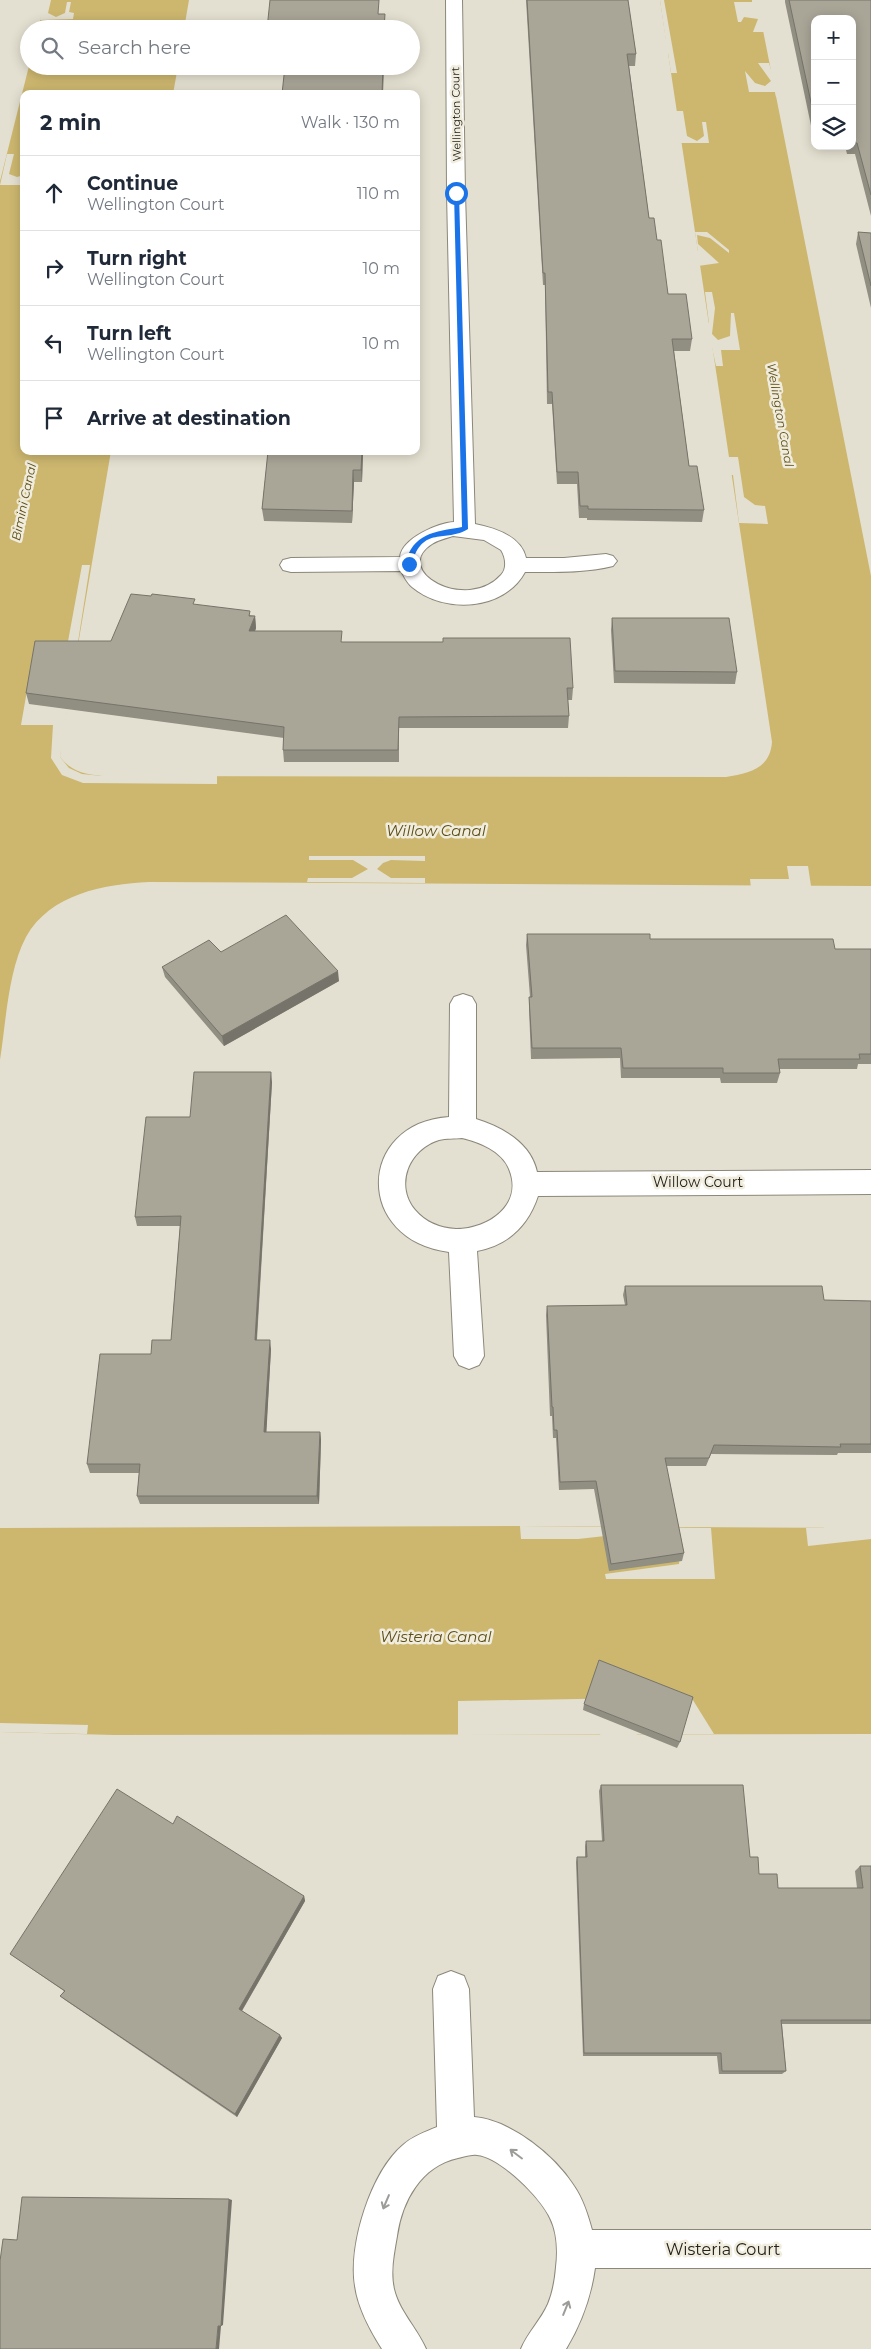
<!DOCTYPE html>
<meta charset="utf-8">
<style>
body{margin:0;font-family:Montserrat,sans-serif;background:#f6f6f7;color:#1f2937}
.controls{position:absolute;right:15px;top:15px;display:grid;overflow:hidden;border-radius:10px;box-shadow:0 2px 12px #0003}
.controls button{width:45px;height:45px;display:grid;place-items:center;padding:0;border:0;border-bottom:1px solid #e0e1e3;background:#fff;color:#1f2937;font:25px sans-serif}
.stop{position:absolute;width:15px;height:15px;margin:-11px;border:4px solid #1a73e8;border-radius:50%;background:#fff}
.stop.end{background:#1a73e8;border-color:#fff;box-shadow:0 1px 5px #0008}
.list{margin:0;padding:0;list-style:none}
h2{display:flex;justify-content:space-between;align-items:center;height:65px;margin:0;padding:0 20px;font-size:21px}
h2 small{font-size:16px;font-weight:400;color:#747a83}
.list li{display:grid;grid-template-columns:32px 1fr auto;gap:15px;align-items:center;box-sizing:border-box;height:75px;padding:0 20px;border-top:1px solid #e0e1e3}
.list b{display:block;font-size:19px;white-space:nowrap}
.list p{margin:0;font-size:16px;white-space:nowrap;color:#747a83}
.list em{font-size:16px;font-style:normal;color:#747a83}
.icon{flex:none;width:28px;height:28px;fill:none;stroke:currentColor;stroke-width:2;stroke-linecap:round;stroke-linejoin:round}
.map{position:relative;flex:none;width:871px;height:2349px;overflow:hidden}
.search{position:absolute;background:#fff;box-shadow:0 2px 12px #0003;left:20px;top:20px;width:400px;height:55px;display:flex;align-items:center;gap:12px;box-sizing:border-box;padding:0 18px;border-radius:28px;color:#747a83;font-size:19px}
.panel{position:absolute;background:#fff;box-shadow:0 2px 12px #0003;left:20px;top:90px;width:400px;height:365px;border-radius:10px}
.map>svg:first-child{display:block}
.water{fill:#cdb76f}
.pier{fill:#e4e0d1}
.lines{fill:none;stroke-linecap:round;stroke-linejoin:round}
.street-casing{stroke:#8b877a;stroke-width:2}
.street{fill:#fff;fill-rule:evenodd}
.wall{fill:#918e82}
.shaded-wall{fill:#76746a}
.building{fill:#a9a597;stroke:#76746a}
.oneway{stroke:#9c9c99}
.route{fill:#1a73e8}
.labels{text-anchor:middle;stroke-width:5;stroke-linejoin:round;paint-order:stroke}
.far-street-label{font-size:11px;fill:#24221d;stroke:#f1edde}
.far-water-label{font-size:12px;font-style:italic;fill:#5d4e17;stroke:#f1edde}
.street-label{font-size:14px;fill:#24221d;stroke:#f1edde}
.water-label{font-size:15px;font-style:italic;fill:#5d4e17;stroke:#f1edde}
.near-street-label{font-size:16px;fill:#24221d;stroke:#f1edde}
</style>
<div class="map">
<svg width="871" height="2349" viewBox="0 0 871 2349">
<rect width="100%" height="100%" fill="#e4e0d1"/>
<path class="water" d="M45 0H189L184 29H38Z
M660 0H757L871 576V886L149 882C104 884 50 894 26 937 8 971 6 1022 0 1060V181L29 66H178L173 94H24V451H111L61 745 60 757C72 772 84 774 102 776L726 777C749 773 770 769 772 742Z
M520 1526 871 1528V1734L114 1735 0 1732V1528Z"/>
<path class="pier" d="M42 0H51L48 13 56 17 65 13 67 2H71L69 12 74 13 73 19 40 20Z
M660 0H664L677 73H671L668 53H665L664 42H666Z
M752 0H759L766 32H753L758 19 744 17 741 22H738L734 2H752Z
M758 63H769L779 97H776L775 92H749L745 71 755 83 765 86 771 81Z
M674 111H683L687 136 697 141 704 136 702 122H706L709 143H681Z
M7 154H14L9 174 17 177 24 175V185H0Z
M695 232H707L729 250V253L710 238 697 235 698 244 719 263 698 266 696 252H698Z
M705 292H712L715 308 712 334 718 340 730 336 731 313H734L740 350H721L723 366H716L707 324 709 323Z
M727 457H738L744 497 755 505 765 506 768 524 739 523 733 475H730Z
M82 565H90L60 757 69 768 82 774 102 776H217V784L83 783 62 775 51 758 53 725H21L28 685H60Z
M309 856H425V861L391 860 383 863 377 869 391 878H425V883L307 882 308 878H352L368 869 353 860H309Z
M787 866H808L811 886H789V888H751L750 879H789Z
M824 1525H871V1539L808 1546 806 1528H824Z
M520 1526 711 1528 715 1579H606L605 1574 679 1564 681 1544 668 1529 578 1539H521Z
M691 1697 714 1734H637L636 1737H601L600 1734 458 1735V1701Z
M0 1723 88 1725 87 1734 0 1732Z"/>
<g class="lines">
<g class="street-casing">
<path id="street" d="M446 0H462L465 193 475 524C495 528 521 536 526 558H564L606 554 613 556 617 561 613 566C585 573 554 572 525 572 504 611 444 614 412 587 407 583 404 576 401 571L291 572 283 570 280 565 283 560 291 558 400 557C402 538 438 523 454 522L447 193ZM453 536 484 540 501 550C506 558 507 569 501 575 467 613 390 571 432 544 438 540 447 538 453 536Z
M463 994 472 997 476 1004V1119C502 1127 531 1143 537 1172L871 1170V1194L538 1196C528 1226 508 1245 477 1251L484 1356 479 1365 469 1369 459 1365 454 1356 449 1252C354 1240 357 1123 449 1117L450 1004 454 997ZM462 1138C479 1142 502 1151 509 1169 524 1205 488 1229 456 1229 440 1228 426 1223 415 1210 394 1185 409 1149 439 1140 446 1138 455 1139 462 1138Z
M451 1971 464 1976 469 1989 474 2117C511 2120 555 2156 574 2186 583 2199 588 2215 592 2230H871V2268H595C591 2297 581 2324 566 2349H521C528 2332 541 2320 548 2304 553 2292 555 2279 556 2267 558 2251 557 2232 550 2218 540 2197 500 2157 477 2155 471 2154 464 2157 458 2158 421 2166 402 2201 397 2236 394 2254 390 2271 394 2289 399 2311 417 2328 426 2349H382C370 2330 358 2308 355 2286 348 2245 371 2172 403 2145 413 2136 425 2132 437 2127L433 1989 438 1976Z"/>
</g>
<use href="#street" class="street"/>
</g>
<path class="wall" d="M526 0H628L636 54 635 66H629L649 218 657 240 668 294 692 339 690 351H674L689 466 704 510 702 522 587 520V518H579L577 484H557L552 404H547L545 285H543Z
M785 0H871V216L855 154H847L845 146H852V19H815V135H813L785 2Z
M858 232 871 233V308L856 244Z
M268 451H363L362 482H354L352 523 264 521 262 509Z
M196 605 255 616 256 628 255 631 343 642 573 688 572 700H568L569 716 568 728H399V762H284L283 750 284 738 29 704 26 693 111 641Z
M612 618 737 672 735 684 614 683 611 630Z
M527 934 650 939 835 949H871V1064H858L857 1069H779L780 1073 777 1083H721L720 1078H621L620 1058 531 1059 529 1008V997H530L526 945Z
M221 952 339 981 224 1046 165 977 162 967Z
M272 1082 257 1340 271 1349 266 1432H320L321 1440 319 1504H140L137 1496 139 1473H90L87 1464 151 1354 171 1340 180 1226H137L135 1217 190 1117Z
M625 1286 824 1300 871 1301V1453H838L837 1455 711 1454 706 1466H666L684 1553 682 1561 609 1571 594 1489 559 1490 556 1438H553L552 1416H550L546 1315 547 1306 625 1305 623 1295Z
M584 1704 680 1742 677 1748 583 1710Z
M601 1785 750 1857 759 1874 778 1888H857L855 1871 860 1866H871V2024H782L786 2071 782 2074H719L717 2056H583L576 1862 577 1857H585V1846L586 1841H602L599 1791Z
M173 1824 304 1896 305 1901 242 2011 282 2038 237 2117 65 2000 60 1996 64 1991 10 1954Z"/>
<path class="shaded-wall" d="M383 66H384L383 94H382Z
M362 451H363L362 482 361 470Z
M353 470 354 482 352 523V511Z
M255 616 256 628 251 643 249 631Z
M338 971 339 981 224 1046 222 1036Z
M271 1072 272 1082 256 1349 255 1340Z
M270 1340 271 1349 266 1440 264 1432Z
M320 1432 321 1440 319 1504 317 1496Z
M304 1896 305 1901 241 2012 239 2009Z
M280 2035 282 2038 237 2117 235 2114Z
M229 2199 232 2200 223 2325 221 2326 219 2349H216Z"/>
<path class="building" d="M270 0H379L378 14H385L384 29H267Z
M527 0H628L636 54H627L649 218H654L657 240H661L668 294H686L692 339H672L689 466H697L704 510 588 509V506H580L578 472H557L552 392H548L545 273H543Z
M789 0H871V195L857 143H852V19H815V121Z
M285 66H383L382 94H282Z
M858 232 871 233V286Z
M268 451H362L361 470H353L352 511 262 509Z
M131 594 151 596 152 594 195 599 193 604 250 611 249 616H255L249 631H342L341 642H443V638H570L573 688H567L569 716 399 717 398 750H283L284 727 26 693 35 641H111Z
M612 618H729L737 672 615 671Z
M286 915 338 971 222 1036 162 967 209 940 221 952Z
M527 934H650V939H833L835 949H871V1054H859L860 1059H778L780 1073H723V1068H623L621 1048H532L529 997H532Z
M194 1072H271L255 1340H270L264 1432H320L317 1496H137L140 1464H87L100 1354H151L152 1340H171L181 1216 135 1217 146 1117H190Z
M625 1286H822L824 1300 871 1301V1444H840L841 1447 714 1445 709 1458H665L684 1553 611 1564 596 1481 560 1482 557 1430H554L553 1407H552L547 1306 627 1305Z
M599 1660 693 1697 680 1742 584 1704Z
M601 1785H743L750 1857H758L759 1874H777L778 1888H863L860 1866H871V2020H781L786 2071H722L721 2053H584L577 1857H587L586 1841H604Z
M117 1789 173 1824 177 1816 304 1896 239 2009 280 2035 235 2114 60 1996 65 1991 10 1954Z
M22 2197 229 2199 221 2326H218L216 2349H0V2261L3 2239 17 2240Z"/>
<defs><path id="oneway-shaft" d="M-6 0H5M1.5-3L5.5 0L1.5 3" fill="none" stroke-width="1.6" stroke-linecap="round" stroke-linejoin="round" transform="scale(1.25)"/></defs>
<g class="oneway">
<use href="#oneway-shaft" transform="translate(516 2154) rotate(-143)"/>
<use href="#oneway-shaft" transform="translate(386 2202) rotate(113)"/>
<use href="#oneway-shaft" transform="translate(566 2308) rotate(-68)"/>
</g>
<path class="route" d="M456 192 459 193 468 529C446 543 422 525 412 564L409 566 405 564C413 533 434 532 462 527L454 193Z"/>
<g class="labels">
<g class="far-street-label">
<text transform="translate(456 114) rotate(-91)" y="4">Wellington Court</text>
</g>
<g class="far-water-label">
<text transform="translate(780 415) rotate(80)" y="4">Wellington Canal</text>
<text transform="translate(24 502) rotate(-78)" y="4">Bimini Canal</text>
</g>
<g class="street-label">
<text x="698" y="1187">Willow Court</text>
</g>
<g class="water-label">
<text x="436" y="836">Willow Canal</text>
<text x="436" y="1642">Wisteria Canal</text>
</g>
<g class="near-street-label">
<text x="723" y="2255">Wisteria Court</text>
</g>
</g>
</svg>
<div class="controls">
<button>+</button>
<button>−</button>
<button><svg class="icon" aria-label="layers" viewBox="0 0 24 24"><path d="M12 4l9 5-9 5-9-5zM3 14l9 5 9-5"/></svg></button>
</div>
<div class="stop" style="left:456px;top:193px"></div>
<div class="stop end" style="left:409px;top:564px"></div>
<div class="search"><svg class="icon" aria-label="search" viewBox="0 0 24 24"><circle cx="10" cy="10" r="6"/><path d="M15 15l6 6"/></svg>Search here</div>
<section class="panel">
<h2>2 min<small>Walk · 130 m</small></h2>
<ul class="list">
<li><svg class="icon" aria-label="ahead" viewBox="0 0 24 24"><path d="M12 20V5M6 11l6-6 6 6"/></svg><div><b>Continue</b><p>Wellington Court</p></div><em>110 m</em></li>
<li><svg class="icon" aria-label="right" viewBox="0 0 24 24"><path d="M7 20v-9h11M14 6l5 5-5 5"/></svg><div><b>Turn right</b><p>Wellington Court</p></div><em>10 m</em></li>
<li><svg class="icon" aria-label="left" viewBox="0 0 24 24"><path d="M17 20v-9H6M10 6l-5 5 5 5"/></svg><div><b>Turn left</b><p>Wellington Court</p></div><em>10 m</em></li>
<li><svg class="icon" aria-label="arrive" viewBox="0 0 24 24"><path d="M6 21V4h12l-3 4 3 4H6"/></svg><div><b>Arrive at destination</b></div></li>
</ul>
</section>
</div>
